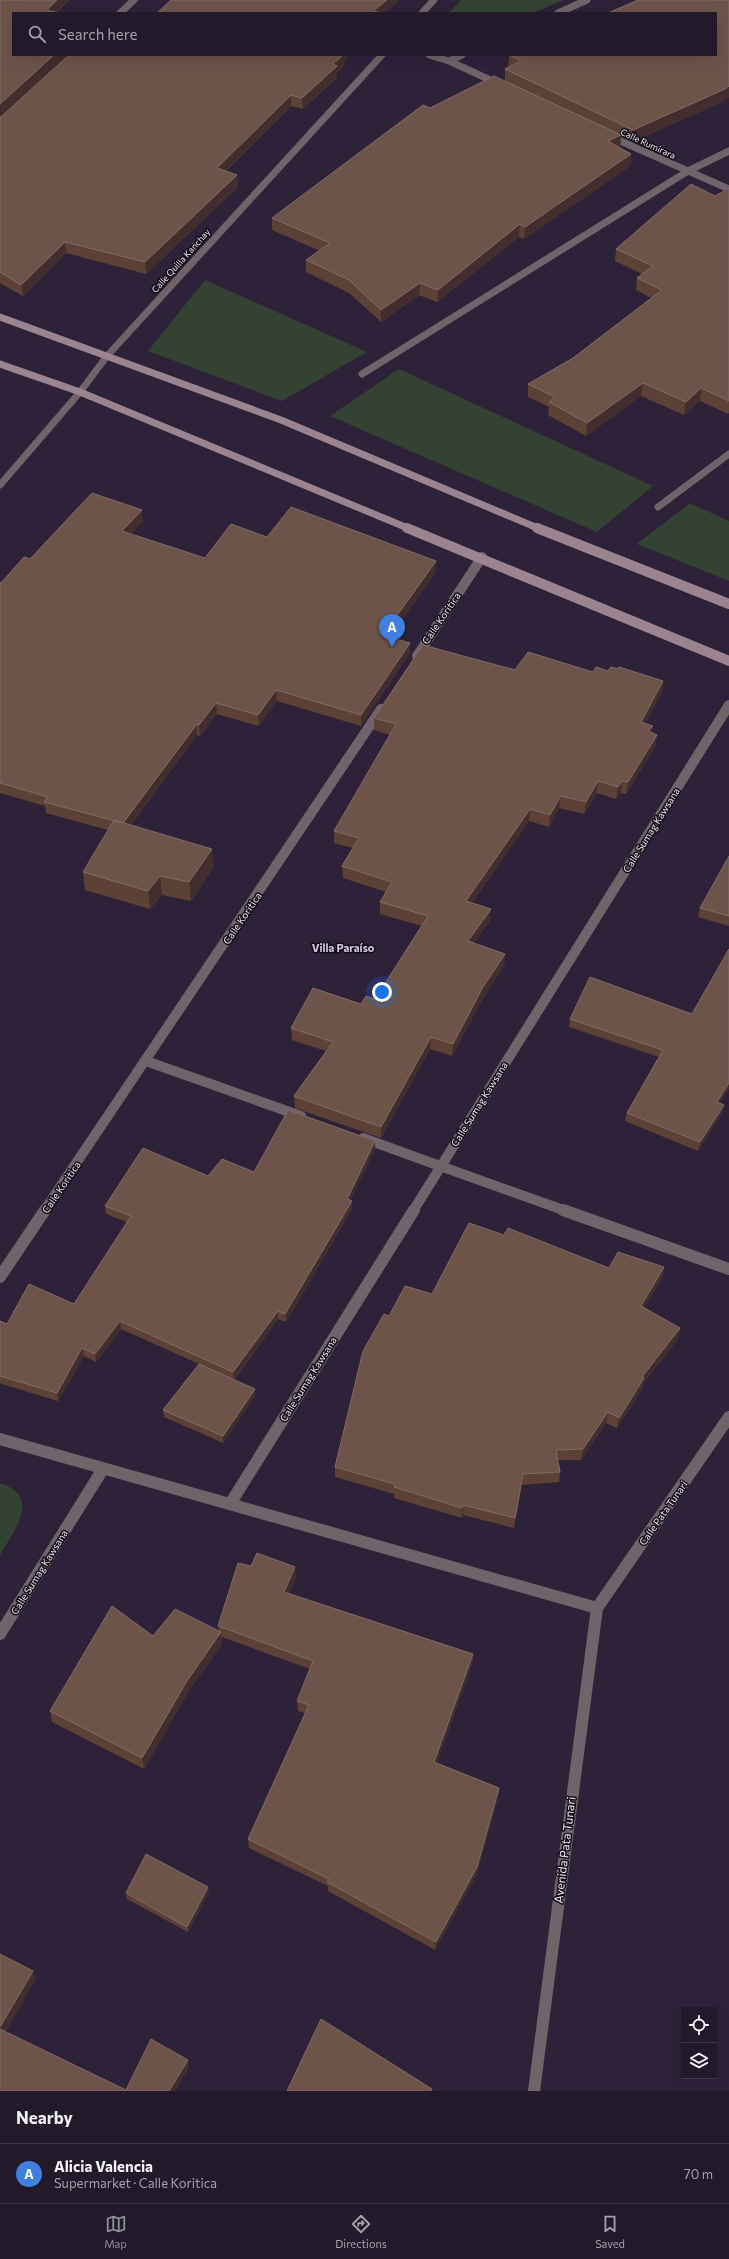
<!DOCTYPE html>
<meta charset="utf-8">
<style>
body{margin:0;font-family:Commissioner,sans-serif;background:#2e2737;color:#f1f3f6}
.controls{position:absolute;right:12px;bottom:12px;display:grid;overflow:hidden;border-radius:0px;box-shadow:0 4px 16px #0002}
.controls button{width:36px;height:36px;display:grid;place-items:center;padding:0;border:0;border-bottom:1px solid #3f3847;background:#221a2b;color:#f1f3f6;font:20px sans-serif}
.you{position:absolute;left:382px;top:992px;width:14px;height:14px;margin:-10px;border:3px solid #fff;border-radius:50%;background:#1a73e8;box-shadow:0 0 0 6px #1a73e833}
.badge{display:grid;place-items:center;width:26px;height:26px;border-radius:50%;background:#8c9099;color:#fff;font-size:13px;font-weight:700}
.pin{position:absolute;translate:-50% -33px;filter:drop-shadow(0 1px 2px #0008)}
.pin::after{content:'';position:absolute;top:21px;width:14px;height:12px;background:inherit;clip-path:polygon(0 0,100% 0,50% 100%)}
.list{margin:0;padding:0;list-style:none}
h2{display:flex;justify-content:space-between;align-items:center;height:52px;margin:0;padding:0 16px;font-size:17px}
h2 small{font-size:13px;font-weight:400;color:#a2a1a9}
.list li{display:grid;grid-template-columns:26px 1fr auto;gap:12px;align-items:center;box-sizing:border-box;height:60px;padding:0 16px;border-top:1px solid #3f3847}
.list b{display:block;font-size:15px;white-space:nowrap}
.list p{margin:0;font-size:13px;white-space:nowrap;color:#a2a1a9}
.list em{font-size:13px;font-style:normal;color:#a2a1a9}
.icon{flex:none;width:22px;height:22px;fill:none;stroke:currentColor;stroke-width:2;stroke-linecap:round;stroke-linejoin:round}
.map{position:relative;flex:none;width:729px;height:2091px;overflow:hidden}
.search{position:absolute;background:#221a2b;box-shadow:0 4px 16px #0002;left:12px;right:12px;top:12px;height:44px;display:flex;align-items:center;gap:10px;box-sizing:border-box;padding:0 14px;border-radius:0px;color:#a2a1a9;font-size:15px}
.sheet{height:112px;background:#221a2b}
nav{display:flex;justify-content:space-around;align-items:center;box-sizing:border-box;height:56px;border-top:1px solid #3f3847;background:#221a2b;font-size:11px;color:#a2a1a9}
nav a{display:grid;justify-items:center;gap:2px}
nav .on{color:#8c9099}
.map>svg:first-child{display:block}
.green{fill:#344233}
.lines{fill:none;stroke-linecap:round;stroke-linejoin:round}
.service{stroke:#70636a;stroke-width:10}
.minor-far2{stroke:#70636a;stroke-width:7}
.minor-far1{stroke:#70636a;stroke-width:10}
.minor{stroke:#70636a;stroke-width:12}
.tertiary{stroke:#70636a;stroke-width:7}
.secondary-far1{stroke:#998490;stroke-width:7}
.secondary{stroke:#998490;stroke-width:10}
.wall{fill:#5c4236}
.shaded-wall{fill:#432e2f}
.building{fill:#6c544b;stroke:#806b66}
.labels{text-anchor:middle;stroke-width:3;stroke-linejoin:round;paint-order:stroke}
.far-street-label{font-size:9px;fill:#ede6f5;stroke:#130e18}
.street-label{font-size:10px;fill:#ede6f5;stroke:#130e18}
.neighbourhood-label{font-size:11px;font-weight:bold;fill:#d3c4e2;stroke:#130e18}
.near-street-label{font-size:12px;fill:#ede6f5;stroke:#130e18}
</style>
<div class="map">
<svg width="729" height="2091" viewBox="0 0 729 2091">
<rect width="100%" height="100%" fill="#2e2239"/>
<path class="green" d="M461 0H563L533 13H449Z
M205 280 367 352 282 401 148 351Z
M399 369 653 486 597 532 330 416Z
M690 503 729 521V581L637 544Z
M0 1483C42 1496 14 1531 0 1555Z"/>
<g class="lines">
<path class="service" d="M146 1061 301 1116
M363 1138 440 1166"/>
<path class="minor-far2" d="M120 13 134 0
M558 13 587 0
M429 55 449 61 499 84
M449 61 462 55
M609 136 729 189
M362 374 688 171 729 151
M0 485 80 392
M658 507 729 454"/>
<path class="minor-far1" d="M417 656 482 557
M440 1166 566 1211
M44 1211 381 709
M413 1211 729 705"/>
<path class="minor" d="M563 1210 729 1269
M0 1277 45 1210
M0 1439 597 1608
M230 1504 414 1210
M0 1634 103 1469
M534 2091 597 1608 729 1417"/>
<path class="tertiary" d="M422 13 434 0
M80 392 107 356 382 55"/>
<path class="secondary-far1" d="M0 317 281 420 540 529
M0 364 80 392 410 529"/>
<path class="secondary" d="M407 528 729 661
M537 528 729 604"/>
</g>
<path class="wall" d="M0 0H69L57 12 13 55H68L1 116H2L69 55H350L345 59V65L337 72V78L303 109 291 106 226 171 237 175 238 187 146 274 66 253 23 296 0 283Z
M509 55 724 101 632 142 621 137 620 147V148L631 154 630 166 524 239 519 237 437 302 419 295 381 322 349 293 306 272V260L320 251 272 230V218L430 108 505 81V69L508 68Z
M729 188V413L728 414 700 401 684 415 641 396 586 436 548 415 549 407 528 397V384L573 358 651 298 636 290 637 278 642 274 615 261 616 249 715 196Z
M143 521 130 534 205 558 267 537 436 561V572L389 637 410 653 361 726 277 701 259 726 217 714 200 736 197 735 131 825 212 849 213 868 191 901 162 895 150 909 85 890 83 872 108 830 46 813 45 806 0 793V582L1 583 30 559Z
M618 669 663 681 662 693 645 723 652 733 657 735 655 747 626 794 621 793 616 799 597 793 584 814 559 808 549 827 529 821 472 903 490 921 474 943 505 954 504 966 483 998 452 1056 430 1049 381 1138 295 1108 294 1096 326 1051 292 1040 291 1028 375 999 422 926 380 914V902L386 892 343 878 342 866 353 848 334 843V831L390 735 374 730V718L515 670 593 672Z
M729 856V926L698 917 700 908Z
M590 977 720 1104 722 1113 698 1151 625 1121 627 1113 659 1057 569 1027 570 1019Z
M375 1149 350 1200 352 1201V1209L286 1322 278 1319 234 1380 255 1396 223 1443 164 1417 163 1410 199 1364 121 1329 96 1362 84 1356 58 1401 2 1384 0 1383V1321L7 1324 74 1304 127 1222 106 1214 105 1206 208 1176 254 1172Z
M504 1235 609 1268 664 1267 662 1278 644 1308 680 1328 678 1339 643 1384 642 1389 617 1428 606 1423 581 1460H558L560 1472 559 1482 522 1485 514 1528 463 1515 462 1518 394 1498V1494L335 1477V1467L389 1316 432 1294Z
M296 1577 289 1594 473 1654 472 1664 437 1763 499 1788 498 1798 476 1876 435 1950 328 1891V1886L249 1848 248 1839 305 1713 298 1711 297 1701 310 1669 222 1637V1644L188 1692 144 1769 52 1722 50 1711 153 1636 219 1631 218 1626Z
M209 1892 188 1932 127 1899 126 1893Z"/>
<path class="shaded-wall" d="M57 0H69L56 13 47 10Z
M387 0H399L397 3 384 13H373V11Z
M54 55H68L0 117V104Z
M341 55H350L345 59V65L337 72V78L303 109 302 98Z
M729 86V97L724 101 632 142 633 130Z
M291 95V106L217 180V168Z
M621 135 620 147 607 153 608 141Z
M631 154 630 166 524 239 525 227Z
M237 175 238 187 146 274 145 262Z
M520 224 519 237 437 302 438 290Z
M65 242 66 253 23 296 21 285Z
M420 283 419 295 381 322V310Z
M643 383 641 396 586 436 587 423Z
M701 388 700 401 684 415 686 402Z
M142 510 143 521 123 542 122 531Z
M436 561V572L383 646V635Z
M410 643V653L361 726V715Z
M663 681 662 693 639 734 641 722Z
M276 690 277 701 259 726 258 715Z
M216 703 217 714 200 736 199 725Z
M197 724V735L124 834 123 823Z
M653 726 651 738 648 731Z
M657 735 655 747 626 794 628 782Z
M598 781 597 793 584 814 586 802Z
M622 781 621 793 616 799 618 787Z
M561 796 559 808 549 827 550 815Z
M530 809 529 821 465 913 466 901Z
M212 849 213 868 191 901 189 882Z
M160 876 162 895 150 909 148 891Z
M491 909 490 921 467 953 468 941Z
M505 954 504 966 483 998 452 1056 453 1044 483 987Z
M431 1037 430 1049 381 1138V1127Z
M729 1083V1089L715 1111 717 1102Z
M724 1105 722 1113 698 1151 700 1142Z
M375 1141V1149L347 1207V1199Z
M352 1201V1209L286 1322 285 1314Z
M664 1267 662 1278 639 1317 641 1306Z
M278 1311V1319L233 1380V1372Z
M120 1321 121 1329 96 1362 95 1354Z
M680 1328 678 1339 643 1384 642 1389 617 1428 619 1418 642 1377Z
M82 1348 84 1356 58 1401 57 1393Z
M255 1389V1396L223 1443V1436Z
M608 1412 606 1423 581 1460 583 1449Z
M523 1474 522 1485 514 1528 515 1518Z
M463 1505V1515L462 1518V1508Z
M295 1567 296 1577 285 1602 284 1592Z
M221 1632 222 1644 188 1692 144 1769 142 1758 187 1681Z
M473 1654 472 1664 434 1772V1762Z
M499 1788 498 1798 476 1876 435 1950 436 1942Z
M208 1887 209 1892 188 1932 187 1927Z
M33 1971 36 1979 3 2037 0 2030V2027Z
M188 2060 189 2068 175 2091H169Z"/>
<path class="building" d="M0 0H57L47 10 59 13H13V55H54L0 104Z
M171 0H387L373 11 382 13H157Z
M638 0H729V86L725 89 633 130 505 69 521 61 509 55H716V13H608Z
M69 55H343L333 64 337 66 302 98 291 95 217 168 237 175 145 262 65 242 21 285 0 272V117L2 116Z
M494 76 621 135 608 141 631 154 525 227 520 224 438 290 420 283 381 310 349 280 306 260 330 243 272 218 423 105 430 108Z
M691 184 715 196 729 188V401L701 388 686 402 643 383 587 423 549 402 555 397 528 384 573 358 662 290 637 278 653 266 616 249Z
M92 493 142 510 122 531 205 558 231 524 267 537 291 507 436 561 383 635 410 643 361 715 276 690 258 715 216 703 199 725 197 724 123 823 44 802 48 797 0 783V582L1 583 24 557 30 559Z
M423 645 515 670 528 652 593 672 596 667 608 671 611 667 618 669 619 667 663 681 641 722 653 726 648 731 657 735 628 782 622 781 618 787 598 781 586 802 561 796 550 815 530 809 466 901 491 909 468 941 505 954 483 987 453 1044 431 1037 381 1127 294 1096 333 1042 291 1028 313 988 361 1004 366 996 375 999 428 916 380 902 392 882 342 866 359 838 334 831 396 724 374 718Z
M114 820 212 849 189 882 160 876 148 891 83 872Z
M729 856V916L700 908Z
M729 949V1083L717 1102 724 1105 700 1142 627 1113 663 1050 570 1019 590 977 692 1014Z
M288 1110 375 1141 347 1199 352 1201 285 1314 278 1311 233 1372 120 1321 95 1354 82 1348 57 1393 0 1376V1321L7 1324 29 1284 74 1304 131 1216 105 1206 143 1148 208 1176 222 1159 254 1172Z
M469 1223 504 1235 508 1228 609 1268 618 1252 664 1267 641 1306 680 1328 642 1377 644 1378 619 1418 608 1412 583 1449 556 1450 560 1472 523 1474 515 1518 463 1505 462 1508 394 1487 395 1484 335 1467 363 1351 384 1314 389 1316 405 1286 432 1294Z
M199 1364 255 1389 223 1436 163 1410Z
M257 1553 295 1567 284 1592 473 1654 434 1762 499 1788 477 1867 436 1942 327 1882 329 1879 248 1839 309 1705 297 1701 313 1661 218 1626 238 1563 251 1566Z
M112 1606 153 1636 175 1609 221 1632 187 1681 142 1758 50 1711Z
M146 1854 208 1887 187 1927 126 1893Z
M0 1954 33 1971 0 2027Z
M321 2019 432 2089 431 2091H287Z
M0 2029 126 2090 151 2039 188 2060 169 2091H0Z"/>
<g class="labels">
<g class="far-street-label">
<text transform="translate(648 144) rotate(25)" y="3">Calle Rumirara</text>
<text transform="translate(181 261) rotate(-48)" y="3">Calle Quilla Kanchay</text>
</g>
<g class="street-label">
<text transform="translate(441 618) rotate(-56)" y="4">Calle Koritica</text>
<text transform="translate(651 830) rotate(-58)" y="4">Calle Sumag Kawsana</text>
<text transform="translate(242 918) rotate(-56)" y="4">Calle Koritica</text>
<text transform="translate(479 1104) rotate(-58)" y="4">Calle Sumag Kawsana</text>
<text transform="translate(61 1187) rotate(-56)" y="4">Calle Koritica</text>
<text transform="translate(308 1379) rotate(-58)" y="4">Calle Sumag Kawsana</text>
<text transform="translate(663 1513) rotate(-55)" y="4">Calle Pata Tunari</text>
<text transform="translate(39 1572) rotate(-58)" y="4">Calle Sumag Kawsana</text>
</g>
<g class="neighbourhood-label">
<text x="343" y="952">Villa Paraíso</text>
</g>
<g class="near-street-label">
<text transform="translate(565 1850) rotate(-83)" y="4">Avenida Pata Tunari</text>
</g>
</g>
</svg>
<div class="controls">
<button><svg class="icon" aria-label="locate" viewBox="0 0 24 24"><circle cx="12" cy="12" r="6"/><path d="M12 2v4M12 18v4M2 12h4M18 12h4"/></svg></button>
<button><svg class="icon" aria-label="layers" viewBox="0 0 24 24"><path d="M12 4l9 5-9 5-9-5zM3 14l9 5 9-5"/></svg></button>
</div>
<div class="you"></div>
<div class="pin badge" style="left:392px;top:647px;background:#3f7fe0">A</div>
<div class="search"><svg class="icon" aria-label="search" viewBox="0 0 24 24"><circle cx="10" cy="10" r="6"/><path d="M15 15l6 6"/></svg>Search here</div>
</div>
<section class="sheet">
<h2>Nearby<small></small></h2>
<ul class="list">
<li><span class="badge" style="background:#3f7fe0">A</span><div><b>Alicia Valencia</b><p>Supermarket · Calle Koritica</p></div><em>70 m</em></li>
</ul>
</section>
<nav>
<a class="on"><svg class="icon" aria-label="map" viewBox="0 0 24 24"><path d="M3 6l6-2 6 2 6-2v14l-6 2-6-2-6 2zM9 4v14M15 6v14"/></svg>Map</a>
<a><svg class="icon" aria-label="directions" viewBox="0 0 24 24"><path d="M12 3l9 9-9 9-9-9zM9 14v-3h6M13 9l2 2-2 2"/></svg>Directions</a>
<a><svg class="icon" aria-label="saved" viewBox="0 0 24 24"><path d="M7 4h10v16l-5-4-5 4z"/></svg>Saved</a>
</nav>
